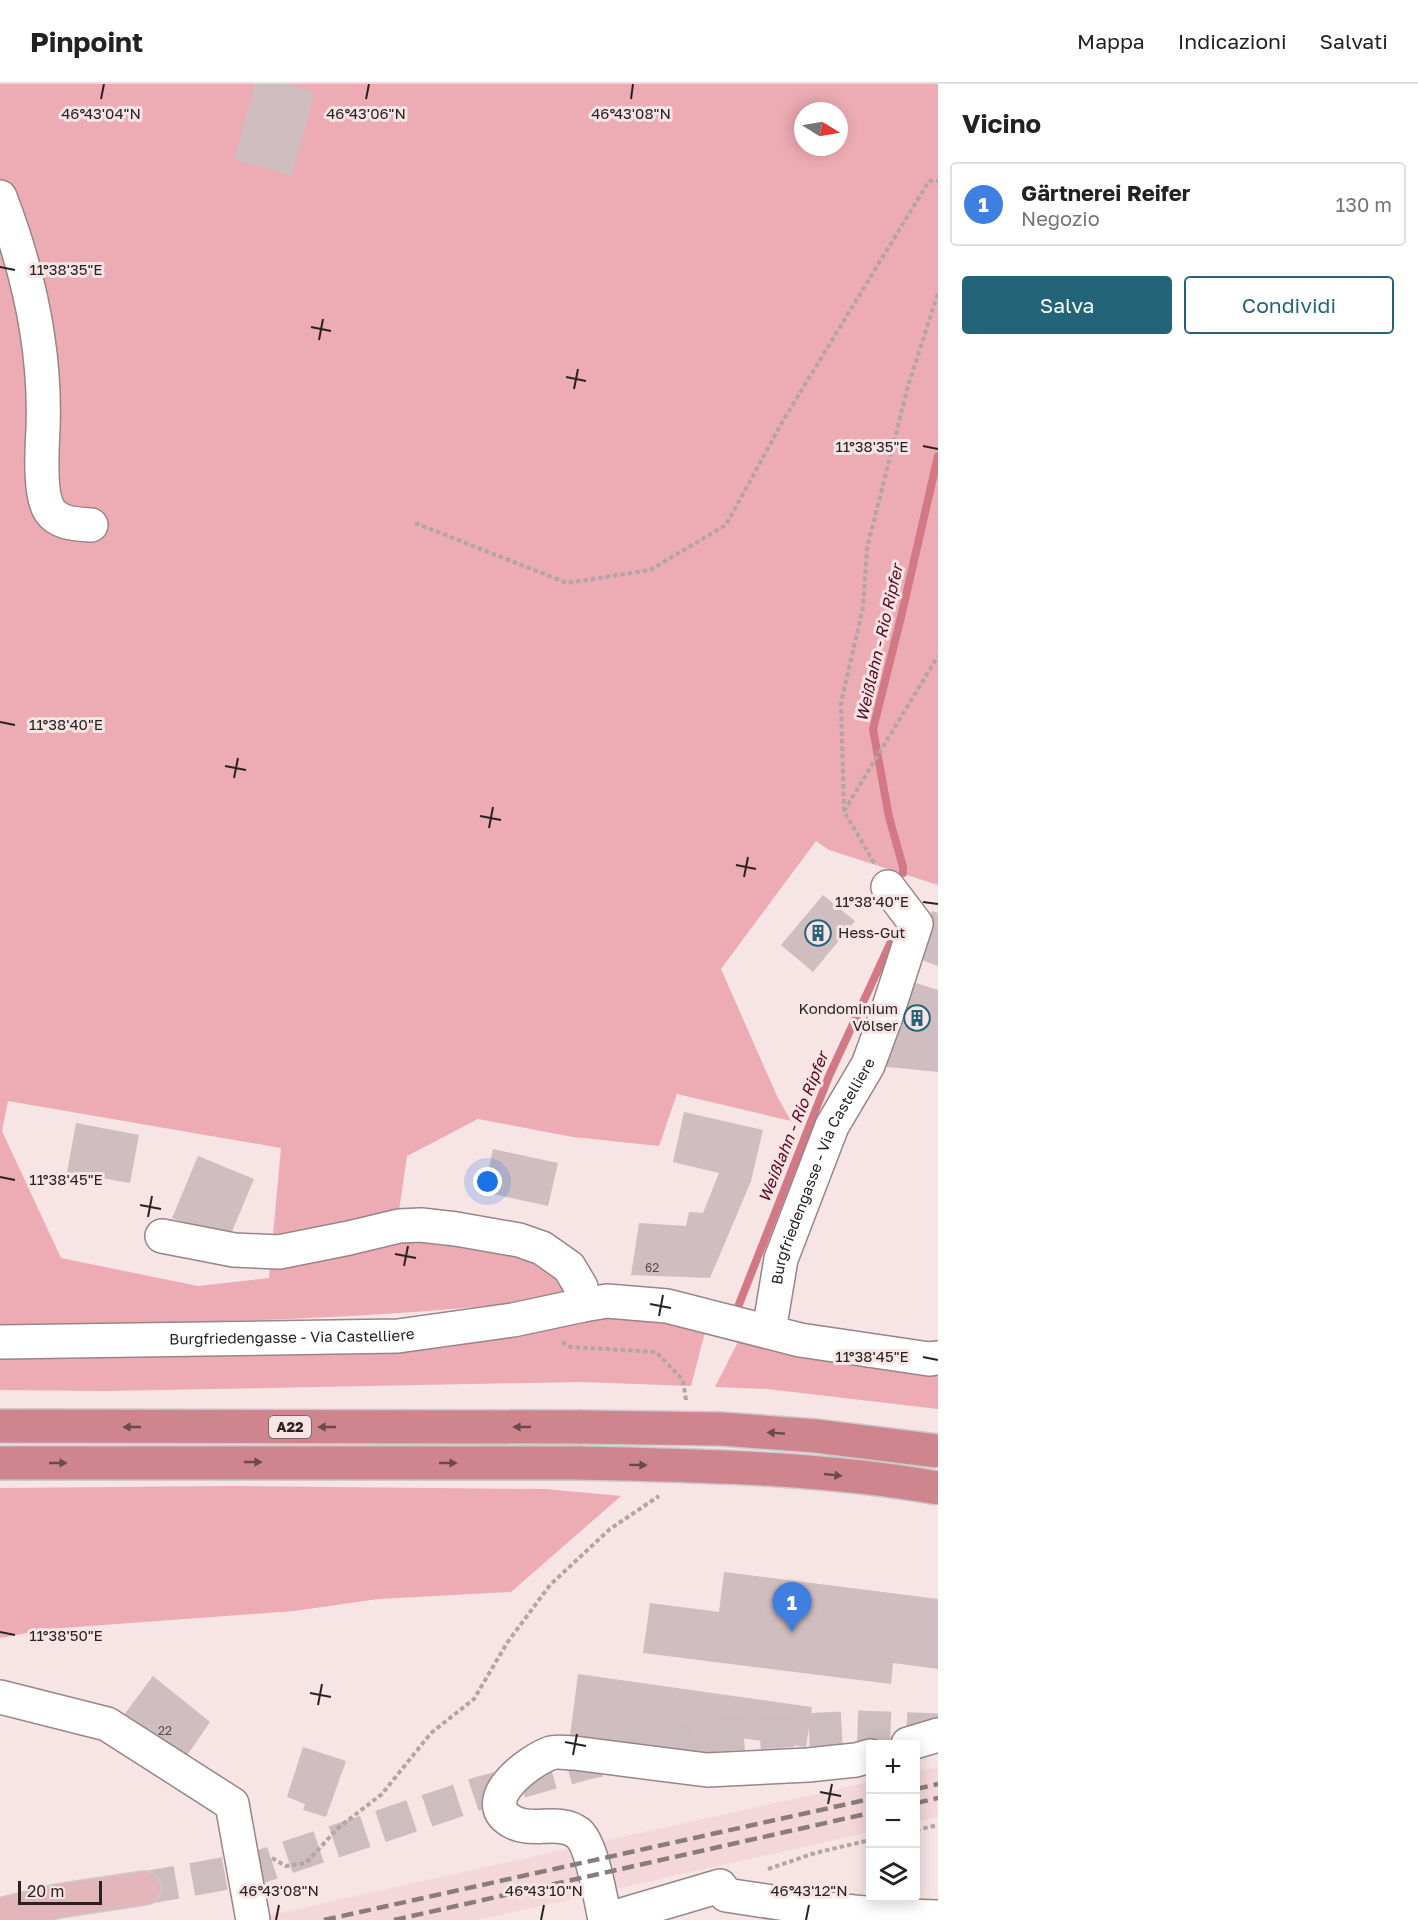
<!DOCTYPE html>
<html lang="it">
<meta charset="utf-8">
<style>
body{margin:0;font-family:"Golos Text",sans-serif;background:#f2f2f2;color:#222}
.controls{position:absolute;right:18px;bottom:18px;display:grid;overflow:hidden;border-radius:6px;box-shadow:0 3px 15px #0003}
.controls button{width:54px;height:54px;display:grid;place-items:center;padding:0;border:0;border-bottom:2px solid #e0e0e0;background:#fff;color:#222;font:30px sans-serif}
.compass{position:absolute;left:794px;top:18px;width:54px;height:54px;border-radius:50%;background:#fff;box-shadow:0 3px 15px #0003;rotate:101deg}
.scale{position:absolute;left:18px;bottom:15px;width:84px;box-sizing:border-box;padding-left:6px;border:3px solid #292223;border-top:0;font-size:16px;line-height:21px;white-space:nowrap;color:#292223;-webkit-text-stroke:4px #f7e4e5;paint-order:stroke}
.you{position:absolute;left:488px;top:1098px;width:21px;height:21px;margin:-15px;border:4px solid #fff;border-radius:50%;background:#1a73e8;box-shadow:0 0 0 9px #1a73e833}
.badge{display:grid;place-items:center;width:39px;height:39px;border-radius:50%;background:#236478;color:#fff;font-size:20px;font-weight:700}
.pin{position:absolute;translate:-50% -50px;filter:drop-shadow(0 2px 3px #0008)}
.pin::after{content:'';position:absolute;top:32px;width:21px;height:18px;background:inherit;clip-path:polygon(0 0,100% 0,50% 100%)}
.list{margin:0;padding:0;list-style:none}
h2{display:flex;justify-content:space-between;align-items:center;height:78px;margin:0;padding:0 24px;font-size:26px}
h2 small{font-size:20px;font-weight:400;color:#767676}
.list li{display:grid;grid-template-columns:39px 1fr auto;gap:18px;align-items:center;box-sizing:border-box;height:84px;margin:0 12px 12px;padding:0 12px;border:2px solid #e0e0e0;border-radius:6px}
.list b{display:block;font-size:22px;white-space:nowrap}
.list p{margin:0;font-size:20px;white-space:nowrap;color:#767676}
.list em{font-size:20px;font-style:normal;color:#767676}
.actions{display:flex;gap:12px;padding:18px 24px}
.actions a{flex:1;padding:14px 0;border:2px solid #236478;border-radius:6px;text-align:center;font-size:21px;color:#236478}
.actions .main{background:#236478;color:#fff}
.icon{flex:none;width:33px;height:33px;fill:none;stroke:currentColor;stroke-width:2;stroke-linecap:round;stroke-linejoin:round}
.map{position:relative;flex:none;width:938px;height:1836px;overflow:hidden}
header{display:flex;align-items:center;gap:36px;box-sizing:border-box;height:84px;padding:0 30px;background:#fff;border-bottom:2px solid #e0e0e0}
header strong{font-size:28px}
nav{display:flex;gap:33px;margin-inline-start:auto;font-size:21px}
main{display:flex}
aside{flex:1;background:#fff}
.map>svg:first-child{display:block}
.built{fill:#f4d7da}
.green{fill:#edacb3;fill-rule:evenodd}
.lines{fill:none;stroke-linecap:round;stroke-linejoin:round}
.stream{stroke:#d37986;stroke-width:8}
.building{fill:#d0bdbf}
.major-tunnel{stroke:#cebdbe;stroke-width:33;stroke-dasharray:33 16;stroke-linecap:butt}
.minor-casing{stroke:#978587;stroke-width:36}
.major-casing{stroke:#cccaca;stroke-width:36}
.highway-casing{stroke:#cccaca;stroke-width:36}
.path{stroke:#b3a4a5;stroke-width:4;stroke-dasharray:4.5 3;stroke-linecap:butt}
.minor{stroke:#fff;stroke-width:33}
.major{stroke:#e2b6bb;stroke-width:33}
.highway{stroke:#cf858e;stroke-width:33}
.rail{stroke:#887c7d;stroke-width:4.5;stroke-dasharray:12 6;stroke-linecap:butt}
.highway-bridge-casing{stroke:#cccaca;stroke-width:36;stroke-linecap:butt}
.highway-bridge{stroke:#cf858e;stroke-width:33}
.oneway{fill:#6b4a4e}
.ticks{fill:none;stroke:#292223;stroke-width:2}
.labels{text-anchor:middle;stroke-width:6;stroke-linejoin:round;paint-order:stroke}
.number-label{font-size:12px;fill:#53494a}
.shield{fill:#f7e4e5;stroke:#675c5d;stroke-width:1.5}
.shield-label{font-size:14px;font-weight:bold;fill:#292223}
.poi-label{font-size:15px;fill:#292223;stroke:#f7e4e5;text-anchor:start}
.street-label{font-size:15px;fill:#292223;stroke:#f7e4e5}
.water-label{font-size:16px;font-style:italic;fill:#59051f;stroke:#f7e4e5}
.ticks-label{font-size:15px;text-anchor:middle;fill:#292223;stroke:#f7e4e5;stroke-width:6;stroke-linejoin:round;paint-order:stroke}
</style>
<header>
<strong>Pinpoint</strong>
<nav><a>Mappa</a><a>Indicazioni</a><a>Salvati</a></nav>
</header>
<main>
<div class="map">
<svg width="938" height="1836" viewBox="0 0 938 1836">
<rect width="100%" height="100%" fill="#f7e4e5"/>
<path class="built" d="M938 1683V1733L916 1738V1688Z
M870 1698V1748L478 1836H248Z"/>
<path class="green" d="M0 0H938V801L829 766 816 757 721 885 777 1012 791 1037 677 1010 659 1062 573 1053 478 1035 407 1072 396 1147 515 1161 570 1197 562 1214C376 1236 187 1239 0 1242ZM803 27H839V63H803ZM8 1017 281 1064 269 1194 198 1202 61 1174 2 1047Z
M641 1233 705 1248 691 1302 581 1298 104 1307 0 1306V1265L545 1234Z
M741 1252 938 1280V1325L767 1305 715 1303Z
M231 1402 545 1405 621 1412 511 1508 378 1515 294 1527 49 1545 0 1554V1404Z"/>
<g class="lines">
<path class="stream" d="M903 789V783L889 733 873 645 902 529 938 372
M734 1233 829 992 895 849"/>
</g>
<path class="building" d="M255 0H286L315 8 292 92 234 76Z
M823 811 855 837 813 888 781 861Z
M932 827 938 829V882L914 873Z
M910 897 938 906V988L878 982Z
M684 1028 763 1046 751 1097 710 1194 631 1191 639 1139 686 1142 689 1128 703 1129 719 1089 673 1078Z
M76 1039 139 1051 130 1099 67 1088Z
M493 1065 558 1079 548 1122 484 1108Z
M198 1072 254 1095 228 1157 172 1134Z
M724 1488 938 1515V1585L893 1579 891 1600 643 1569 650 1519 719 1528Z
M578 1590 812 1623 806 1663 717 1651 713 1672 570 1652Z
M153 1592 210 1638 181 1680 121 1635Z
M303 1663 346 1677 326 1733 303 1726 305 1720 287 1713Z"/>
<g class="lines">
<path class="major-tunnel" d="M144 1804 256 1784 477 1710 583 1680 716 1651 857 1643 938 1646"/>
<g class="minor-casing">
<g id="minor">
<path d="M0 113C28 186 46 267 43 345 42 364 39 412 50 427 59 440 77 440 91 441"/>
<path d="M162 1152 234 1166 279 1168 349 1154 399 1142 421 1141 456 1145 519 1156 542 1164 569 1183 581 1203 583 1221"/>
<path id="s1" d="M769 1247 781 1175 832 1042 868 981 885 935 916 840 888 803"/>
<path id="s2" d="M0 1258 398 1252 513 1236 583 1221 607 1217 667 1222 800 1256 929 1275 938 1274"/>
<path d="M0 1613 107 1640 232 1720 253 1836"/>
<path d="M908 1660 938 1651"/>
<path d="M605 1836C601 1817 592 1760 578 1749 559 1734 531 1750 511 1737 476 1716 530 1676 551 1669 557 1667 566 1669 574 1669L707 1686 808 1681 856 1676 870 1672"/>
<path d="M605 1836 720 1802 726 1811C797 1822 867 1832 938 1833"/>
</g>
</g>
<g class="major-casing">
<path id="major" d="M0 1831 58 1817 144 1804"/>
</g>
<g class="highway-casing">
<path id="highway" d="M0 1342 581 1343
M0 1379H580"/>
</g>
<path class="path" d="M415 439 567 499 650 486 726 441 784 335 929 97H938
M844 727 841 619 863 523 867 464 908 302 938 209
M874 779 844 727 938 572
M562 1258 571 1263 656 1268 683 1296 686 1316
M916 1746 938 1741
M272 1774 286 1782 306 1779 338 1744 382 1710 431 1649 474 1615 507 1559 550 1501 610 1445 659 1412
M768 1785 815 1769 870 1756"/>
<use href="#minor" class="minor"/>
<use href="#major" class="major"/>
<use href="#highway" class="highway"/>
<path class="rail" d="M916 1705 938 1700
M916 1719 938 1714
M324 1836 870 1715
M394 1836 870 1729"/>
<g class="highway-bridge-casing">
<path id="highway-bridge" d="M581 1343 721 1345 816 1352 938 1367
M580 1379C699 1382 820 1383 938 1404"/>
</g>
<use href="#highway-bridge" class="highway-bridge"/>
</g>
<defs><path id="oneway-solid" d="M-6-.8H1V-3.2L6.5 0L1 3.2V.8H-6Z" transform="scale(1.5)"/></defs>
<g class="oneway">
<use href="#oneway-solid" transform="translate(132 1343) rotate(-180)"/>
<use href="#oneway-solid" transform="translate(327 1343) rotate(-180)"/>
<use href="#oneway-solid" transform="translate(522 1343) rotate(-180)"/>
<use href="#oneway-solid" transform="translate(776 1349) rotate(-176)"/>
<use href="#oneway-solid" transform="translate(253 1378)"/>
<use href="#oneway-solid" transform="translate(58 1379)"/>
<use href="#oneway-solid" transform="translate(448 1379)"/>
<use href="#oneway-solid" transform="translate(638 1381) rotate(1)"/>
<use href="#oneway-solid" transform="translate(833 1391) rotate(6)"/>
</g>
<path class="ticks" d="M101 15 104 0M366 15 369 0M631 15 633 0M0 183 15 186M311 243 331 247M319 256 323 235M566 293 586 297M574 305 578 285M923 362 938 365M0 638 15 641M225 682 246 686M234 694 238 674M480 732 501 736M489 744 493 723M736 781 756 785M744 793 748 773M923 818 938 820M0 1093 15 1096M140 1121 161 1125M148 1133 152 1112M395 1170 416 1174M404 1182 408 1162M650 1220 671 1224M659 1232 663 1211M923 1273 938 1276M0 1548 15 1551M310 1609 331 1613M318 1621 322 1600M565 1658 586 1662M573 1671 577 1650M820 1708 841 1712M828 1720 832 1700M276 1836 279 1821M541 1836 544 1821M806 1836 809 1821"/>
<defs>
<g id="building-ring" transform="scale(1.35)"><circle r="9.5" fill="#f7e4e5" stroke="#236478" stroke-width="1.5"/><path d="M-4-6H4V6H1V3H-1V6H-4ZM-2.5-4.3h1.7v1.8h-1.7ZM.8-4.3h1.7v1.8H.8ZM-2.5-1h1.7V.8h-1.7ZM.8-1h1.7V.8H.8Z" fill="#236478"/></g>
</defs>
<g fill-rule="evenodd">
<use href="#building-ring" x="818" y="849"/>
<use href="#building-ring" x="917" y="934"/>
</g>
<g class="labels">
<g class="number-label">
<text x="652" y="1188">62</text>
<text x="165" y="1651">22</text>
</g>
<rect class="shield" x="269" y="1332" width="42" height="22" rx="4.5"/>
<g class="shield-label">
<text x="290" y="1348">A22</text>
</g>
<g class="poi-label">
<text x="838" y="854">Hess-Gut</text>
<text x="898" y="930" text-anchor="end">Kondominium<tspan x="898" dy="17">Völser</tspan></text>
</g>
<g class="street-label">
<text dy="5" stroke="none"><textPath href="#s1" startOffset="170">Burgfriedengasse - Via Castelliere</textPath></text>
<text dy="5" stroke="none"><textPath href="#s2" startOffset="292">Burgfriedengasse - Via Castelliere</textPath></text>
</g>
<g class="water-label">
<text transform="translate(879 559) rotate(-77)" y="6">Weißlahn - Rio Ripfer</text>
<text transform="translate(793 1043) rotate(-68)" y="6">Weißlahn - Rio Ripfer</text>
</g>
</g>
<g class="ticks-label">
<text x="101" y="35">46°43'04"N</text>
<text x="366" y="35">46°43'06"N</text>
<text x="631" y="35">46°43'08"N</text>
<text x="66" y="191">11°38'35"E</text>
<text x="872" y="368">11°38'35"E</text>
<text x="66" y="646">11°38'40"E</text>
<text x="872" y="823">11°38'40"E</text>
<text x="66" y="1101">11°38'45"E</text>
<text x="872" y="1278">11°38'45"E</text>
<text x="66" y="1557">11°38'50"E</text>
<text x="279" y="1812">46°43'08"N</text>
<text x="544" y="1812">46°43'10"N</text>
<text x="809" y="1812">46°43'12"N</text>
</g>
</svg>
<div class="controls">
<button>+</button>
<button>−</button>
<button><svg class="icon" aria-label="layers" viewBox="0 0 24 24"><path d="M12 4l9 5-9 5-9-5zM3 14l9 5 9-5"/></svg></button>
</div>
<svg class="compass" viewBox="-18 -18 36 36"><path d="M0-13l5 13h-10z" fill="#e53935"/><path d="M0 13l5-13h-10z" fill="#767676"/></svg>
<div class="scale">20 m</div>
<div class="you"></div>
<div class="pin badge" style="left:792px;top:1548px;background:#3f7fe0">1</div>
</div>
<aside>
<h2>Vicino<small></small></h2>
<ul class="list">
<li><span class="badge" style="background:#3f7fe0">1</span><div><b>Gärtnerei Reifer</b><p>Negozio</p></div><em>130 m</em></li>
</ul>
<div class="actions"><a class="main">Salva</a><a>Condividi</a></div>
</aside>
</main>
